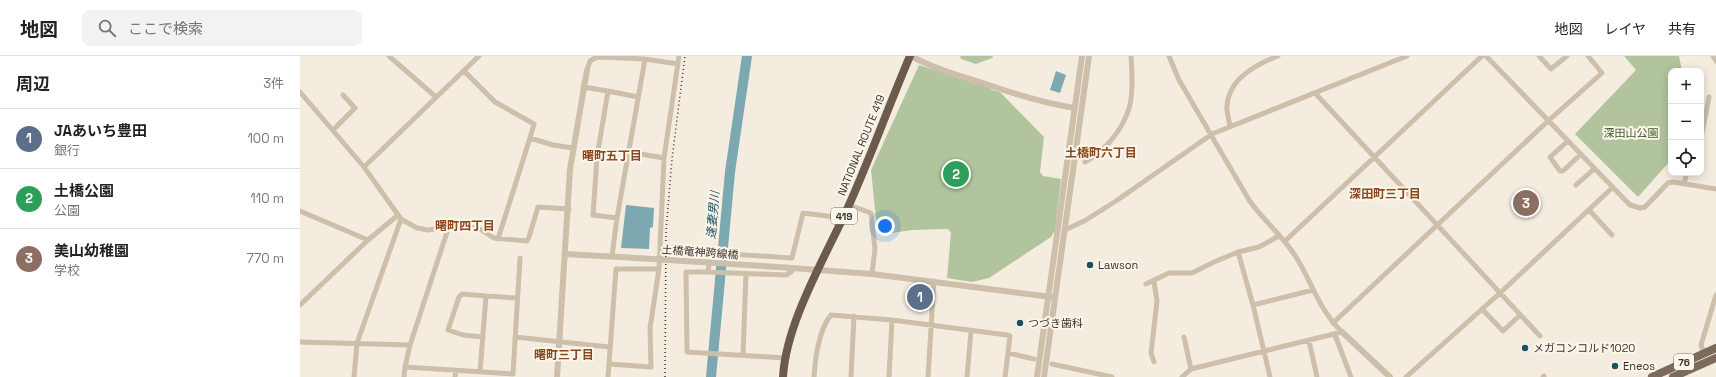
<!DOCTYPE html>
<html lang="ja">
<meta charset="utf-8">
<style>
body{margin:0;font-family:"Space Grotesk","Noto Sans JP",sans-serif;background:#f2f2f2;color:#222}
.controls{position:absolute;right:12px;top:12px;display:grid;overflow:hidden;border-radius:8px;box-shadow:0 2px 10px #0003}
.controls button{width:36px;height:36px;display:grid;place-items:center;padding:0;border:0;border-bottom:1px solid #e0e0e0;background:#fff;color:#222;font:20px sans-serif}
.you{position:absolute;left:585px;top:170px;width:14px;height:14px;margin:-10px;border:3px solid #fff;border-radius:50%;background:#1a73e8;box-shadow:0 0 0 6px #1a73e833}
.badge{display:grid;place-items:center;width:26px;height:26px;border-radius:50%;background:#2563eb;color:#fff;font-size:13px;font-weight:700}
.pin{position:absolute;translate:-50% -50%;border:2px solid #fff;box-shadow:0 1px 4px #0006}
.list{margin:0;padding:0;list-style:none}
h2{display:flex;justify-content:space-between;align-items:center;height:52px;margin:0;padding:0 16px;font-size:17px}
h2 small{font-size:13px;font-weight:400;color:#767676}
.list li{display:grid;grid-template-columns:26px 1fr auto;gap:12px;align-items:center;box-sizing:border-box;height:60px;padding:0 16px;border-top:1px solid #e0e0e0}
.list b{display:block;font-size:15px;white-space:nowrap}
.list p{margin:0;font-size:13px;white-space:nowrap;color:#767676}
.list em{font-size:13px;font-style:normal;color:#767676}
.icon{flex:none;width:22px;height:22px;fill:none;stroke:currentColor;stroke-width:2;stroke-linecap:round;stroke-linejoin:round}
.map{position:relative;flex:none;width:1416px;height:321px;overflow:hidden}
header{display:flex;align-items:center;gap:24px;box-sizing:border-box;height:56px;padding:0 20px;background:#fff;border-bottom:1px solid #e0e0e0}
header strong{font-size:19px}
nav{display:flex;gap:22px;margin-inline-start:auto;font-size:14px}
.search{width:280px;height:36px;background:#f2f2f2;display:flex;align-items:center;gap:10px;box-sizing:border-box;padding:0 14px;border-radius:8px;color:#767676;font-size:15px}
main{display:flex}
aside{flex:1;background:#fff}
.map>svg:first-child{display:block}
.green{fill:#b2c49e}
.water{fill:#7ca8b2}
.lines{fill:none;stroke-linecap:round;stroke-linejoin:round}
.river{stroke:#7ca8b2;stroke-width:10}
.minor{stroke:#cdbfaa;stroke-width:5}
.tertiary{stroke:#cdbfaa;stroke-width:6}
.primary{stroke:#7c6a5a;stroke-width:8}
.trunk{stroke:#6c5b4d;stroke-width:8}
.rail{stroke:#3a312a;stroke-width:1.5;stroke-dasharray:1 3;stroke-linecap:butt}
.tertiary-bridge{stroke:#cdbfaa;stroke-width:6}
.poi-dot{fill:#1d505d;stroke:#fbf6ec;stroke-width:1.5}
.labels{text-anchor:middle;stroke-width:4;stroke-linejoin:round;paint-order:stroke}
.shield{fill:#fbf6ec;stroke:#746c64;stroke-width:1}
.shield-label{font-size:10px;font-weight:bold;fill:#3a312a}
.park-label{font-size:11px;fill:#42592c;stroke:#fbf6ec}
.street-label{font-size:11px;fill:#3a312a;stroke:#fbf6ec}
.poi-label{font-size:11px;fill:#3a312a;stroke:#fbf6ec;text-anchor:start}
.neighbourhood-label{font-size:12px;font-weight:bold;fill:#8c491f;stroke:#fbf6ec}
.water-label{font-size:12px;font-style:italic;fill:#1d505d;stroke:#fbf6ec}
</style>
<header>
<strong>地図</strong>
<div class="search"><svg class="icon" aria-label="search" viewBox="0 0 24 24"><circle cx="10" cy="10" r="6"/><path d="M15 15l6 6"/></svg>ここで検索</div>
<nav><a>地図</a><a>レイヤ</a><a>共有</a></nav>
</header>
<main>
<aside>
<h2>周辺<small>3件</small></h2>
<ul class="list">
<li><span class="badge" style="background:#5c6f8a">1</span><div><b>JAあいち豊田</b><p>銀行</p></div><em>100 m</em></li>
<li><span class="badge" style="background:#2e9e5b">2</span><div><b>土橋公園</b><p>公園</p></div><em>110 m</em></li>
<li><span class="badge" style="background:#8d6e63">3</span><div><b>美山幼稚園</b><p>学校</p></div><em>770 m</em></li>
</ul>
</aside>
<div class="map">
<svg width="1416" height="321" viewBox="0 0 1416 321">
<rect width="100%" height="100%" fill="#f4eddf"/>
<path class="green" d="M660 0H693L692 2 676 8 661 3Z
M1324 0H1379L1382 15H1371V104L1338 141 1275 78 1336 14Z
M619 9 677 28H686L692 34 700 36 744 81 740 116 743 120 761 123 755 174 751 181 689 222 672 226 647 222 651 177 648 173 612 174 585 178 577 173 571 114Z"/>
<path class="water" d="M756 15 766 19 760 37 750 34Z
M326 149 354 152 353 171 350 172 349 193 321 192Z"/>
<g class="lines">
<path class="river" d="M411 321 430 116 447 0"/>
<path class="minor" d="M89 0 136 41
M869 0 879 24 949 144C962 163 981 178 994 198 1012 225 1018 253 1042 276L891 313 882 321
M1186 0 1330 149 1340 152 1345 151 1368 127 1373 126 1416 133
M1239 0 1251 13 1267 0
M1413 0 1416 5
M287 14 290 5 297 1 345 3 378 8
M164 15 195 46 234 68 230 82
M283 31 308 35 297 101 293 159 317 162
M308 35 338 41
M0 36 64 111 101 163 117 172 128 174 160 169 180 173 194 182 227 185 229 181 238 151 269 153
M1015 37 1240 280
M930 70C929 63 926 56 927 49 929 23 957 8 978 0
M33 74 55 52 43 39
M1401 82 1409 41
M1268 85 1250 101 1260 115H1263L1281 98
M329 96 364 102
M785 106C802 97 820 77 827 58 834 43 832 16 831 0
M64 111 179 0
M1384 127 1387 117
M1276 129 1294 113
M549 149 571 157 575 193 572 218
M1289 154 1312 179
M0 155 68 184
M765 174 786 164 816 145 912 78 1107 0
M198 183 230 82 253 89 273 92
M985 185 1182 0
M429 198 492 202 503 157 543 162
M312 200 317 162 345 3
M409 209 408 216H386L387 296 485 302
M408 216 486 219 491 216 494 212
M846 228 869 217H892L914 206 938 196
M0 249 68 184 98 159
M953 249 938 196 959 191 979 180
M1182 253 1203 275 1220 259
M1033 267 1248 65 1302 17 1288 0
M1035 279 1051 321
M183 281 163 279 148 274 159 241 162 238 186 240
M215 281 309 291
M884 281 891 313
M1009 285 1017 321
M0 286 110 289
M1404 297 1401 289 1416 239
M443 299 446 217
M854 306 851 297 857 245 854 226
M309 308 351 311 350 272 359 213 364 102 379 0
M752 308 812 321
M105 311 213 318 220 202
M180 316 186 240 217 242
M54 321 57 287 101 163
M104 321 105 311 110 289 149 170
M155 321 156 314
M308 321 316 213H359
M514 321C515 303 519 273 531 259L592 264 707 279 710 280 708 297
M551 321 554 260
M589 321 592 264
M628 321 634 225
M667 321 671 275
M705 321 708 297 734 303
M970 321 953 249 1013 234
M1106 321 1200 237 1312 132
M1243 321 1244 320"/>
<path class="tertiary" d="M611 0C633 12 657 19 680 26 711 37 742 47 775 52
M265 198 320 201
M478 211 572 218 751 241
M1042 276 1090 321
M257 321 270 113 287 14
M737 321 782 0
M744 321 789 0"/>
<path class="primary" d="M1352 321 1416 292
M1373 321 1416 302"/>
<path class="trunk" d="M483 321C486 266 526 200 549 149 571 100 589 49 610 0"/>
<path class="rail" d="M365 321 366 175 372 103 385 0"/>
<path class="tertiary-bridge" d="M320 201 478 211"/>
</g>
<g class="poi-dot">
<circle cx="790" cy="209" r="4"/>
<circle cx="720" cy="267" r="4"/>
<circle cx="1225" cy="292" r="4"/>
<circle cx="1315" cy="310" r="4"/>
</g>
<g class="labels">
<g class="shield">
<rect x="531" y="152" width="26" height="16" rx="3"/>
<rect x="1374" y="298" width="20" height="16" rx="3"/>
</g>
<g class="shield-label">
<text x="544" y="164">419</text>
<text x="1384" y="310">76</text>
</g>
<g class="park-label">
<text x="1331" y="81">深田山公園</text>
</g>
<g class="street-label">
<text transform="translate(561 89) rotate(-68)" y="4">NATIONAL ROUTE 419</text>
<text transform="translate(400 196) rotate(4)" y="4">土橋竜神跨線橋</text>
</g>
<g class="poi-label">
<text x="798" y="213">Lawson</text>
<text x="728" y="271">つづき歯科</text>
<text x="1233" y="296">メガコンコルド1020</text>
<text x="1323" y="314">Eneos</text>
</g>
<g class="neighbourhood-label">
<text x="801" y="101">土橋町六丁目</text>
<text x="312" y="104">曙町五丁目</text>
<text x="1085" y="142">深田町三丁目</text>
<text x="165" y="174">曙町四丁目</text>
<text x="264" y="303">曙町三丁目</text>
</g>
<g class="water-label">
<text transform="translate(413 159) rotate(-85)" y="4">逢妻男川</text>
</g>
</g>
</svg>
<div class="controls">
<button>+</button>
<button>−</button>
<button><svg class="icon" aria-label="locate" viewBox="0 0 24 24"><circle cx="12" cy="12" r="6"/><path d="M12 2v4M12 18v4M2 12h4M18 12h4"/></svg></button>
</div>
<div class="you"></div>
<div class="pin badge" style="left:620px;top:241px;background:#5c6f8a">1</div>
<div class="pin badge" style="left:656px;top:118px;background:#2e9e5b">2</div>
<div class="pin badge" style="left:1226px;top:147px;background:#8d6e63">3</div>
</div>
</main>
